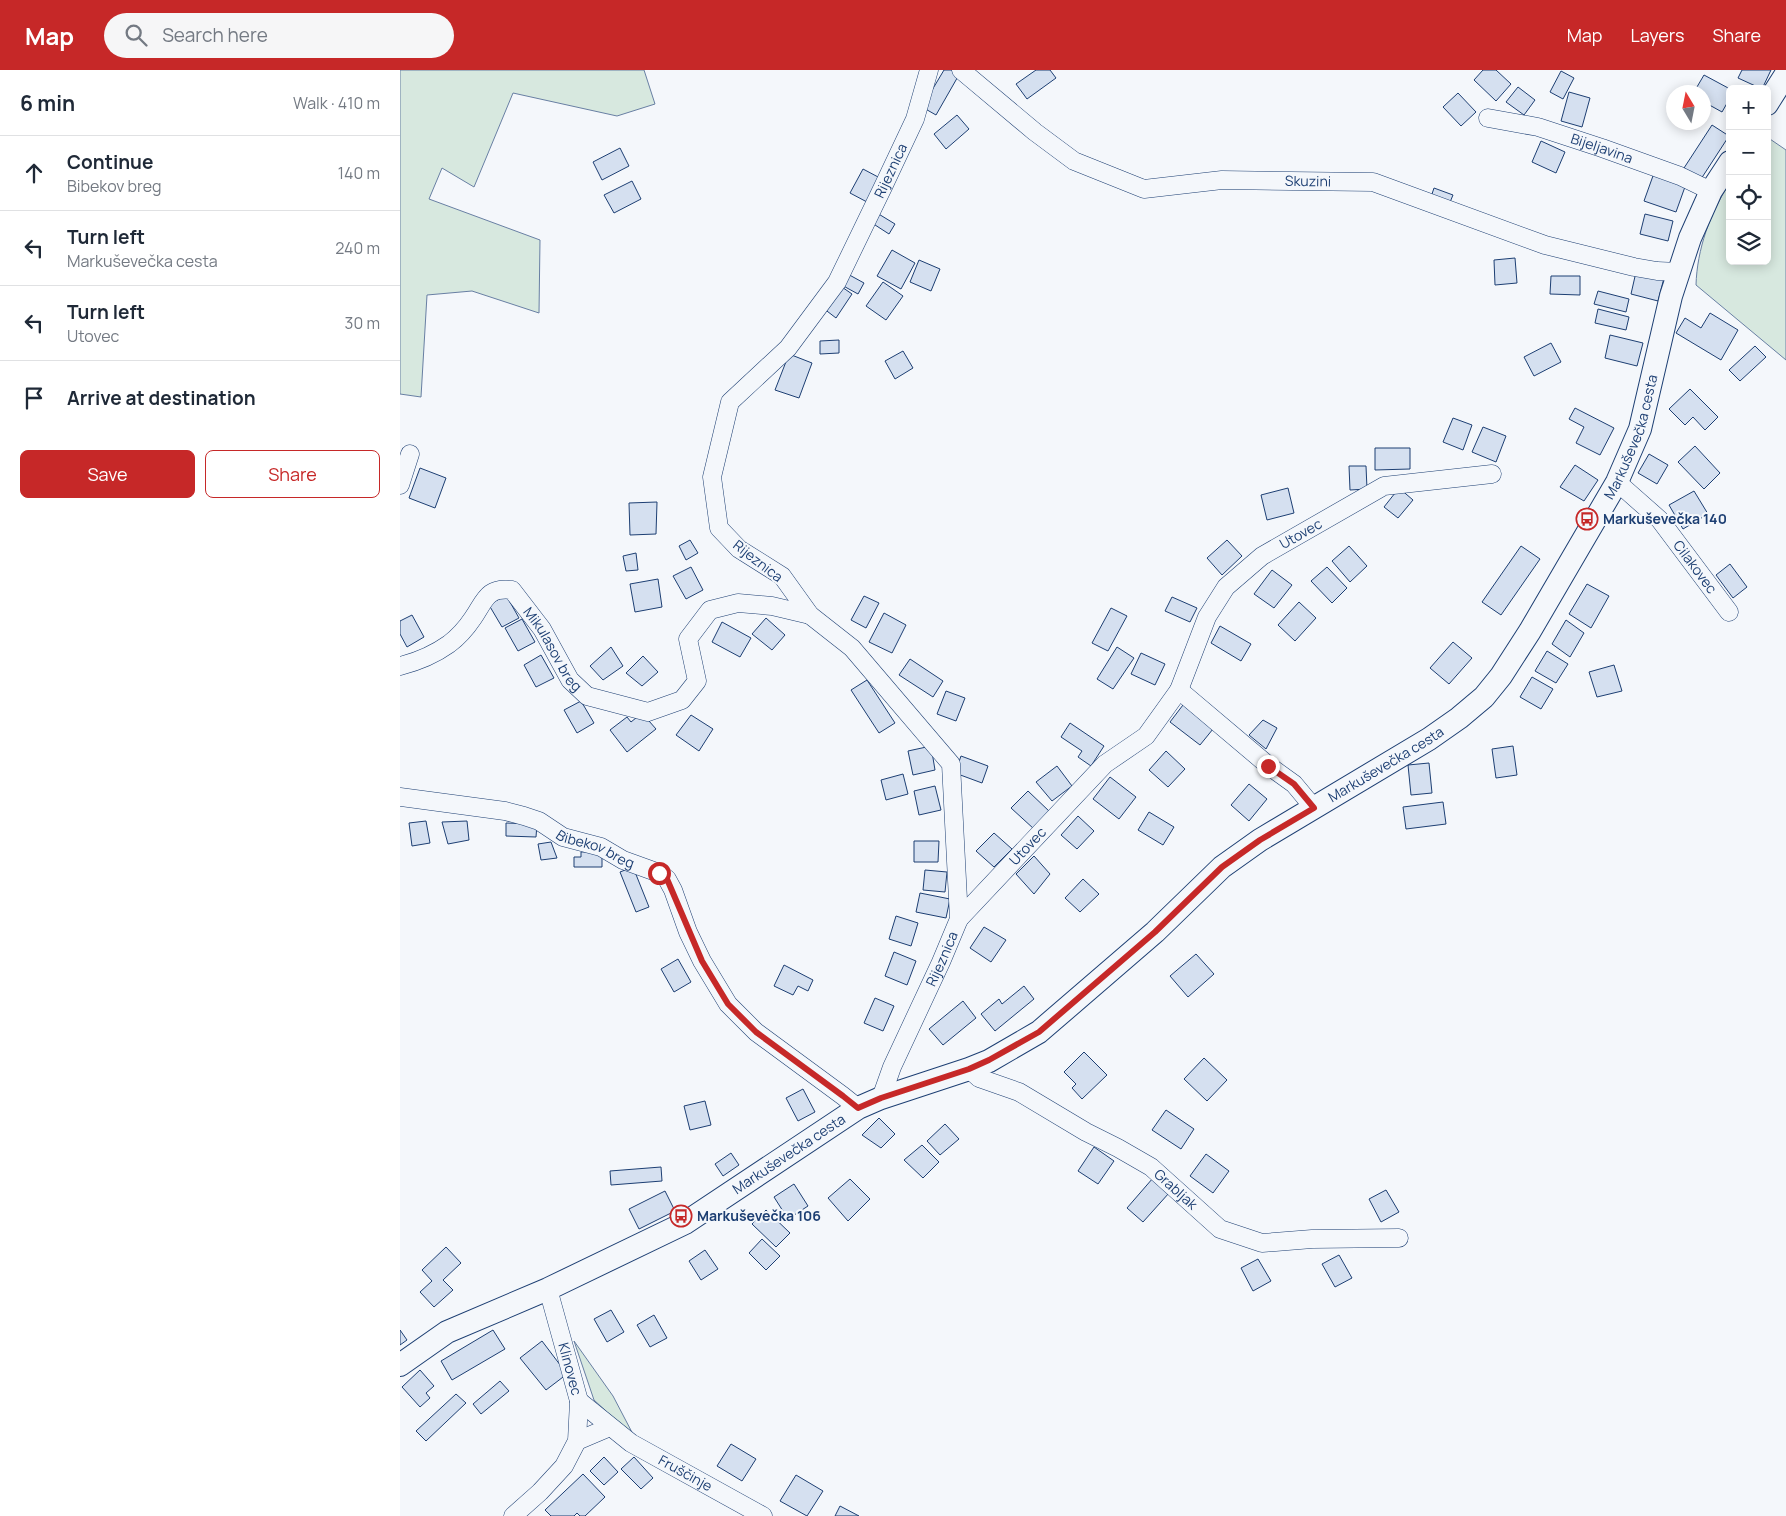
<!DOCTYPE html>
<meta charset="utf-8">
<style>
body{margin:0;font-family:Manrope,sans-serif;background:#f6f6f7;color:#1f2937}
.controls{position:absolute;right:15px;top:15px;display:grid;overflow:hidden;border-radius:8px;box-shadow:0 2px 12px #0003}
.controls button{width:45px;height:45px;display:grid;place-items:center;padding:0;border:0;border-bottom:1px solid #e0e1e3;background:#fff;color:#1f2937;font:25px sans-serif}
.compass{position:absolute;left:1266px;top:15px;width:45px;height:45px;border-radius:50%;background:#fff;box-shadow:0 2px 12px #0003;rotate:350deg}
.stop{position:absolute;width:15px;height:15px;margin:-11px;border:4px solid #c62828;border-radius:50%;background:#fff}
.stop.end{background:#c62828;border-color:#fff;box-shadow:0 1px 5px #0008}
.list{margin:0;padding:0;list-style:none}
h2{display:flex;justify-content:space-between;align-items:center;height:65px;margin:0;padding:0 20px;font-size:21px}
h2 small{font-size:16px;font-weight:400;color:#747a83}
.list li{display:grid;grid-template-columns:32px 1fr auto;gap:15px;align-items:center;box-sizing:border-box;height:75px;padding:0 20px;border-top:1px solid #e0e1e3}
.list b{display:block;font-size:19px;white-space:nowrap}
.list p{margin:0;font-size:16px;white-space:nowrap;color:#747a83}
.list em{font-size:16px;font-style:normal;color:#747a83}
.actions{display:flex;gap:10px;padding:15px 20px}
.actions a{flex:1;padding:11px 0;border:1px solid #c62828;border-radius:8px;text-align:center;font-size:18px;color:#c62828}
.actions .main{background:#c62828;color:#fff}
.icon{flex:none;width:28px;height:28px;fill:none;stroke:currentColor;stroke-width:2;stroke-linecap:round;stroke-linejoin:round}
.map{position:relative;flex:none;width:1386px;height:1446px;overflow:hidden}
header{display:flex;align-items:center;gap:30px;box-sizing:border-box;height:70px;padding:0 25px;background:#c62828;color:#fff}
header strong{font-size:24px}
nav{display:flex;gap:28px;margin-inline-start:auto;font-size:18px}
.search{width:350px;height:45px;background:#f6f6f7;display:flex;align-items:center;gap:12px;box-sizing:border-box;padding:0 18px;border-radius:28px;color:#747a83;font-size:19px}
main{display:flex}
aside{flex:1;background:#fff}
.map>svg:first-child{display:block}
.green{fill:#d7e8df;stroke:#687fa3}
.building{fill:#d5e0f0;stroke:#1d3f73}
.lines{fill:none;stroke-linecap:round;stroke-linejoin:round}
.minor-casing{stroke:#1d3f73;stroke-width:19}
.major-casing{stroke:#1d3f73;stroke-width:24}
.minor{stroke:#f4f7fb;stroke-width:18}
.major{stroke:#f4f7fb;stroke-width:22}
.route{stroke:#c62828;stroke-width:6}
.labels{text-anchor:middle;stroke-width:4;stroke-linejoin:round;paint-order:stroke}
.street-label{font-size:14px;fill:#1d3f73;stroke:#f4f7fb}
.poi-label{font-size:14px;font-weight:bold;fill:#1d3f73;stroke:#f4f7fb;text-anchor:start}
</style>
<header>
<strong>Map</strong>
<div class="search"><svg class="icon" aria-label="search" viewBox="0 0 24 24"><circle cx="10" cy="10" r="6"/><path d="M15 15l6 6"/></svg>Search here</div>
<nav><a>Map</a><a>Layers</a><a>Share</a></nav>
</header>
<main>
<aside>
<h2>6 min<small>Walk · 410 m</small></h2>
<ul class="list">
<li><svg class="icon" aria-label="ahead" viewBox="0 0 24 24"><path d="M12 20V5M6 11l6-6 6 6"/></svg><div><b>Continue</b><p>Bibekov breg</p></div><em>140 m</em></li>
<li><svg class="icon" aria-label="left" viewBox="0 0 24 24"><path d="M17 20v-9H6M10 6l-5 5 5 5"/></svg><div><b>Turn left</b><p>Markuševečka cesta</p></div><em>240 m</em></li>
<li><svg class="icon" aria-label="left" viewBox="0 0 24 24"><path d="M17 20v-9H6M10 6l-5 5 5 5"/></svg><div><b>Turn left</b><p>Utovec</p></div><em>30 m</em></li>
<li><svg class="icon" aria-label="arrive" viewBox="0 0 24 24"><path d="M6 21V4h12l-3 4 3 4H6"/></svg><div><b>Arrive at destination</b></div></li>
</ul>
<div class="actions"><a class="main">Save</a><a>Share</a></div>
</aside>
<div class="map">
<svg width="1386" height="1446" viewBox="0 0 1386 1446">
<rect width="100%" height="100%" fill="#f4f7fb"/>
<path class="green" d="M0 0H244L255 34 217 46 113 23 74 117 42 98 29 129 140 170 139 243 72 221 27 225 21 327 0 324Z
M1367 67 1386 80V290L1296 215C1297 180 1310 142 1330 113V191H1367Z
M174 1271 213 1326 235 1368 194 1330Z"/>
<path class="building" d="M544 0H556L560 3 536 45 522 37Z
M636 0H650L656 8 627 29 616 14Z
M1083 0H1096L1111 14 1096 31 1074 10Z
M1342 0H1371L1362 19 1338 8Z
M1161 1 1174 8 1163 29 1150 22Z
M1304 5 1330 19V28L1322 42 1304 32V22H1294Z
M1118 17 1135 30 1124 45 1106 32Z
M1169 22 1190 28 1182 57 1161 51Z
M1058 23 1076 42 1061 56 1043 37Z
M557 45 569 59 546 79 534 64Z
M1312 55 1329 66 1301 109 1284 98Z
M1141 71 1165 82 1156 103 1132 92Z
M220 78 229 96 202 110 193 92Z
M463 99 480 108 467 132 450 123Z
M1254 103 1286 114 1276 142 1244 131Z
M232 111 241 129 214 143 204 125Z
M1034 118 1053 125 1048 137 1030 130Z
M477 143 495 154 489 164 472 153Z
M1245 144 1273 151 1268 171 1240 164Z
M492 180 515 193 501 219 477 206Z
M1115 188 1117 213 1095 215 1094 190Z
M519 190 540 199 531 221 510 212Z
M444 202 464 213 458 224 438 213Z
M1236 202 1264 208 1258 231 1231 224Z
M1151 206H1180V225L1150 224Z
M483 212 503 226 486 250 466 236Z
M439 215 452 224 436 248 423 238Z
M1198 221 1229 229 1226 242 1194 234Z
M1198 239 1229 247 1226 260 1195 253Z
M1310 243 1338 260 1321 290 1276 263 1285 248 1301 258Z
M1210 265 1243 273 1237 296 1205 288Z
M439 270V283L420 284V271Z
M1151 273 1161 292 1134 306 1124 287Z
M1355 276 1366 287 1340 311 1329 300Z
M503 281 513 298 495 309 485 291Z
M389 284 412 293 399 328 375 320Z
M1290 319 1318 347 1305 360 1293 347 1285 355 1269 339Z
M1175 338 1214 358 1200 385 1176 373 1184 357 1169 349Z
M1053 348 1072 355 1063 380 1043 372Z
M1083 357 1106 366 1096 392 1072 382Z
M1295 376 1320 403 1304 419 1278 392Z
M975 378H1010V399L975 400Z
M1249 384 1268 395 1257 414 1238 403Z
M1175 395 1198 410 1184 431 1160 417Z
M949 396H966L967 419 950 420Z
M20 398 46 408 35 438 9 428Z
M888 418 894 443 867 450 861 425Z
M999 418 1013 430 998 448 984 437Z
M1294 421 1308 444 1283 459 1269 435Z
M257 432 256 464 230 465 229 433Z
M290 470 298 483 286 490 279 476Z
M827 470 842 486 822 505 807 488Z
M949 476 967 496 950 512 932 491Z
M1121 476 1140 489 1101 545 1082 532Z
M236 483 238 500 226 501 223 486Z
M1330 494 1347 517 1333 528 1316 505Z
M291 497 303 520 286 529 273 506Z
M927 497 947 518 932 533 911 511Z
M872 500 892 515 874 538 854 524Z
M258 509 262 537 235 542 230 514Z
M1187 514 1209 526 1191 558 1169 544Z
M106 525 119 548 102 557 89 535Z
M464 526 479 533 466 558 451 550Z
M772 527 797 538 790 552 765 541Z
M899 532 916 548 895 571 878 555Z
M711 538 727 546 708 581 692 573Z
M484 543 506 555 492 583 469 572Z
M12 545 24 567 7 577 0 564V551Z
M366 548 385 565 372 580 352 564Z
M122 549 135 572 118 581 105 558Z
M1166 550 1184 563 1170 587 1152 574Z
M322 552 351 568 340 587 312 572Z
M820 556 851 574 841 591 811 573Z
M1053 572 1072 588 1049 614 1030 598Z
M211 577 223 596 203 610 190 596Z
M717 577 734 588 713 619 697 609Z
M1147 581 1168 594 1156 613 1135 601Z
M741 583 765 594 755 615 731 604Z
M141 585 154 608 136 617 124 595Z
M243 586 258 602 242 616 226 603Z
M510 589 543 611 533 627 499 605Z
M1214 595 1222 621 1197 627 1189 602Z
M1132 607 1153 619 1141 639 1120 627Z
M467 610 495 653 479 663 451 620Z
M546 621 565 628 556 651 537 644Z
M181 631 194 653 177 663 164 640Z
M783 635 813 659 800 675 770 652Z
M242 643 256 659 227 682 210 660 227 647 231 652Z
M291 645 313 659 299 681 276 665Z
M863 650 877 658 866 679 849 665Z
M670 653 704 676 691 696 678 687 682 681 661 667Z
M531 676 535 700 513 705 508 681Z
M1113 676 1117 705 1096 708 1092 679Z
M766 681 785 699 768 717 749 700Z
M561 686 588 696 582 713 555 703Z
M1029 693 1032 723 1011 725 1008 695Z
M657 696 672 716 652 731 636 712Z
M503 704 508 724 486 730 481 710Z
M710 707 736 727 719 749 693 729Z
M849 714 867 729 849 751 831 735Z
M535 716 541 740 519 745 514 721Z
M628 721 650 742 634 759 611 738Z
M1043 732 1046 754 1006 759 1003 737Z
M749 742 774 757 763 775 738 760Z
M678 746 694 761 677 779 661 765Z
M26 751 30 773 12 776 9 753Z
M67 751 69 770 48 774 42 752Z
M106 753 137 754 136 767 106 766Z
M594 763 612 779 594 797 576 781Z
M514 771H539L538 792H514Z
M151 772 157 788 141 790 138 774Z
M202 781V797H174V787H181V782Z
M634 786 650 804 634 824 616 804Z
M233 797 249 837 236 842 220 802Z
M525 800 547 802 545 822 523 820Z
M683 809 699 824 680 842 665 828Z
M520 823 550 829 546 848 516 842Z
M496 846 518 853 511 876 489 869Z
M584 857 606 870 591 892 570 878Z
M494 882 516 891 507 915 485 906Z
M796 884 814 904 788 927 770 906Z
M278 889 291 912 274 922 261 899Z
M384 895 413 910 408 921 398 916 393 925 374 916Z
M624 916 634 929 595 961 581 944 599 929 602 934Z
M475 928 494 936 483 961 464 953Z
M563 931 576 948 543 975 529 959Z
M684 982 707 1005 682 1029 672 1018 676 1014 664 1002Z
M804 988 827 1010 807 1031 784 1009Z
M403 1019 415 1042 398 1051 386 1028Z
M305 1031 311 1055 290 1060 284 1036Z
M766 1040 794 1059 781 1079 752 1060Z
M479 1048 495 1064 481 1078 462 1065Z
M545 1054 559 1069 540 1085 527 1071Z
M522 1075 539 1092 523 1108 504 1090Z
M694 1077 714 1091 698 1114 678 1101Z
M331 1083 339 1095 323 1106 315 1094Z
M806 1084 829 1101 813 1123 790 1106Z
M261 1097 262 1111 211 1115 210 1101Z
M753 1108 769 1123 743 1152 727 1138Z
M450 1109 470 1129 448 1151 428 1128Z
M394 1114 408 1136 388 1149 374 1127Z
M986 1120 999 1142 981 1152 969 1129Z
M265 1121 275 1141 239 1159 229 1139Z
M366 1140 390 1163 376 1177 352 1154Z
M362 1169 380 1186 366 1200 349 1183Z
M46 1177 61 1193 43 1210 53 1220 34 1237 20 1222 32 1211 22 1200Z
M305 1180 318 1199 301 1210 289 1191Z
M939 1185 952 1208 935 1217 922 1194Z
M858 1189 871 1211 853 1221 841 1198Z
M211 1240 224 1262 207 1272 194 1249Z
M254 1245 267 1268 250 1277 237 1255Z
M0 1260 7 1270 0 1275Z
M93 1260 105 1279 52 1310 41 1291Z
M142 1271 167 1304 146 1320 120 1288Z
M20 1300 34 1316 26 1323 30 1328 20 1337 2 1317Z
M100 1311 109 1321 81 1344 73 1334Z
M56 1324 66 1333 26 1371 16 1361Z
M331 1374 356 1389 342 1411 317 1396Z
M204 1387 218 1402 204 1415 190 1401Z
M234 1387 253 1408 241 1419 221 1399Z
M183 1404 205 1427 185 1446H180L177 1443 174 1446H151L145 1440Z
M396 1405 423 1421 407 1446 380 1431Z
M440 1436 459 1446H435Z"/>
<g class="lines">
<g class="minor-casing">
<g id="minor">
<path id="s1" d="M561 0 635 62 674 91 744 119 822 110 973 112 1145 175 1234 197 1257 201 1279 202"/>
<path id="s2" d="M1088 48 1138 57 1202 78 1280 106 1311 121"/>
<path id="s3" d="M1217 412 1260 450 1329 542"/>
<path d="M0 415 10 384"/>
<path id="s4" d="M0 596C16 592 35 584 49 574 57 568 67 557 73 548 85 531 86 517 112 520L142 559 170 610 187 626 248 642 282 630 297 611 288 569 310 540 338 533 372 536 410 545"/>
<path d="M779 620 869 696 894 714 914 738"/>
<path id="s5" d="M0 727 105 741 124 746 139 751 163 767 201 777 223 790 259 803 267 809 273 820 288 862 302 891 328 934 356 962 443 1026 458 1038"/>
<path id="s6" d="M559 849 705 694 746 666 779 620 807 547 826 517 862 486 984 416 1092 404"/>
<path id="s7" d="M569 999 579 1008 619 1022 686 1062 718 1078 751 1097 820 1159 862 1173 912 1169 999 1168"/>
<path id="s8" d="M481 1028 492 997 541 892 559 849 551 694 452 578 410 545 382 506 339 479 319 458 312 407 330 332 388 278 437 212 483 117 515 49 529 0"/>
<path id="s9" d="M179 1331 231 1373 363 1446"/>
<path d="M177 1371 210 1357"/>
<path d="M113 1446 140 1422 164 1396 177 1371 179 1331 148 1219"/>
</g>
</g>
<g class="major-casing">
<g id="major">
<path d="M1367 34 1386 4"/>
<path id="s10" d="M0 1295 47 1262 148 1219 285 1153 458 1038 481 1028 569 999 589 991 639 962 755 862 822 797 860 770 1029 669 1059 648 1084 627 1101 606 1130 561 1217 412 1240 359 1271 226 1290 168 1311 121 1330 92"/>
</g>
</g>
<use href="#minor" class="minor"/>
<use href="#major" class="major"/>
</g>
<g class="lines">
<path class="route" d="M259 803 267 809 302 891 328 934 356 962 443 1026 458 1038 481 1028 569 999 589 990 639 962 755 862 822 797 860 770 914 738 894 714 868 696"/>
</g>
<defs>
<g id="bus-ring" transform="scale(1.125)"><circle r="9.5" fill="#f4f7fb" stroke="#c62828" stroke-width="1.5"/><path d="M-5-6H5V4H4V6H2V4H-2V6H-4V4H-5ZM-3.5-4V0h7V-4ZM-3.5 1.2v1.5H-2V1.2ZM2 1.2v1.5H3.5V1.2Z" fill="#c62828"/></g>
</defs>
<g fill-rule="evenodd">
<use href="#bus-ring" x="1187" y="449"/>
<use href="#bus-ring" x="281" y="1146"/>
</g>
<g class="labels">
<g class="street-label">
<text dy="5" stroke="none"><textPath href="#s2" startOffset="118">Bijeljavina</textPath></text>
<text dy="5" stroke="none"><textPath href="#s8" startOffset="1098">Rijeznica</textPath></text>
<text dy="5" stroke="none"><textPath href="#s1" startOffset="385">Skuzini</textPath></text>
<text dy="5" stroke="none"><textPath href="#s10" startOffset="1584">Markuševečka cesta</textPath></text>
<text dy="5" stroke="none"><textPath href="#s6" startOffset="525">Utovec</textPath></text>
<text transform="translate(358 491) rotate(38)" y="5">Rijeznica</text>
<text dy="5" stroke="none"><textPath href="#s3" startOffset="116">Cilakovec</textPath></text>
<text dy="5" stroke="none"><textPath href="#s4" startOffset="214">Mikulasov breg</textPath></text>
<text dy="5" stroke="none"><textPath href="#s10" startOffset="1164">Markuševečka cesta</textPath></text>
<text dy="5" stroke="none"><textPath href="#s6" startOffset="100">Utovec</textPath></text>
<text dy="5" stroke="none"><textPath href="#s5" startOffset="205">Bibekov breg</textPath></text>
<text dy="5" stroke="none"><textPath href="#s8" startOffset="152">Rijeznica</textPath></text>
<text dy="5" stroke="none"><textPath href="#s10" startOffset="444">Markuševečka cesta</textPath></text>
<text dy="5" stroke="none"><textPath href="#s7" startOffset="241">Grabljak</textPath></text>
<text transform="translate(170 1299) rotate(75)" y="5">Klinovec</text>
<text dy="5" stroke="none"><textPath href="#s9" startOffset="129">Fruščinje</textPath></text>
</g>
<g class="poi-label">
<text x="1203" y="454">Markuševečka 140</text>
<text x="297" y="1151">Markuševečka 106</text>
</g>
</g>
</svg>
<div class="controls">
<button>+</button>
<button>−</button>
<button><svg class="icon" aria-label="locate" viewBox="0 0 24 24"><circle cx="12" cy="12" r="6"/><path d="M12 2v4M12 18v4M2 12h4M18 12h4"/></svg></button>
<button><svg class="icon" aria-label="layers" viewBox="0 0 24 24"><path d="M12 4l9 5-9 5-9-5zM3 14l9 5 9-5"/></svg></button>
</div>
<svg class="compass" viewBox="-18 -18 36 36"><path d="M0-13l5 13h-10z" fill="#e53935"/><path d="M0 13l5-13h-10z" fill="#747a83"/></svg>
<div class="stop" style="left:259px;top:803px"></div>
<div class="stop end" style="left:868px;top:696px"></div>
</div>
</main>
